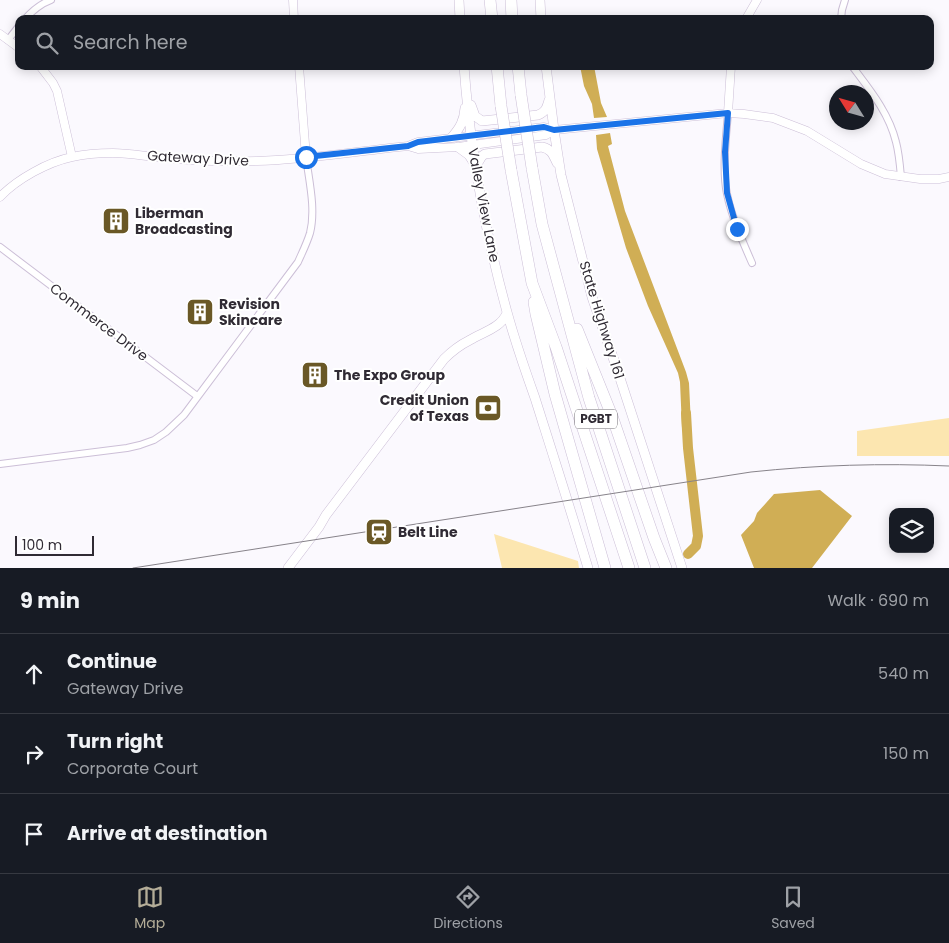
<!DOCTYPE html>
<meta charset="utf-8">
<style>
body{margin:0;font-family:Poppins,sans-serif;background:#20242c;color:#f1f3f6}
.controls{position:absolute;right:15px;bottom:15px;display:grid;overflow:hidden;border-radius:10px;box-shadow:0 2px 12px #0003}
.controls button{width:45px;height:45px;display:grid;place-items:center;padding:0;border:0;border-bottom:1px solid #363941;background:#171b24;color:#f1f3f6;font:25px sans-serif}
.compass{position:absolute;left:829px;top:85px;width:45px;height:45px;border-radius:50%;background:#171b24;box-shadow:0 2px 12px #0003;rotate:307deg}
.scale{position:absolute;left:15px;bottom:12px;width:79px;box-sizing:border-box;padding-left:5px;border:2px solid #302b34;border-top:0;font-size:14px;line-height:18px;white-space:nowrap;color:#302b34;-webkit-text-stroke:4px #fff;paint-order:stroke}
.stop{position:absolute;width:15px;height:15px;margin:-11px;border:4px solid #1a73e8;border-radius:50%;background:#fff}
.stop.end{background:#1a73e8;border-color:#fff;box-shadow:0 1px 5px #0008}
.list{margin:0;padding:0;list-style:none}
h2{display:flex;justify-content:space-between;align-items:center;height:65px;margin:0;padding:0 20px;font-size:21px}
h2 small{font-size:16px;font-weight:400;color:#9ea1a6}
.list li{display:grid;grid-template-columns:32px 1fr auto;gap:15px;align-items:center;box-sizing:border-box;height:80px;padding:0 20px;border-top:1px solid #363941}
.list b{display:block;font-size:19px;white-space:nowrap}
.list p{margin:0;font-size:16px;white-space:nowrap;color:#9ea1a6}
.list em{font-size:16px;font-style:normal;color:#9ea1a6}
.icon{flex:none;width:28px;height:28px;fill:none;stroke:currentColor;stroke-width:2;stroke-linecap:round;stroke-linejoin:round}
.map{position:relative;flex:none;width:949px;height:568px;overflow:hidden}
.search{position:absolute;background:#171b24;box-shadow:0 2px 12px #0003;left:15px;right:15px;top:15px;height:55px;display:flex;align-items:center;gap:12px;box-sizing:border-box;padding:0 18px;border-radius:10px;color:#9ea1a6;font-size:19px}
.sheet{height:305px;background:#171b24}
nav{display:flex;justify-content:space-around;align-items:center;box-sizing:border-box;height:70px;border-top:1px solid #363941;background:#171b24;font-size:14px;color:#9ea1a6}
nav a{display:grid;justify-items:center;gap:2px}
nav .on{color:#b4ad98}
.map>svg:first-child{display:block}
.green{fill:#fce6b0}
.water{fill:#d0ae55}
.lines{fill:none;stroke-linecap:round;stroke-linejoin:round}
.river{stroke:#d0ae55;stroke-width:10}
.minor-casing{stroke:#ccbfd7;stroke-width:8}
.tertiary-casing{stroke:#ccbfd7;stroke-width:9}
.secondary-casing{stroke:#ccbfd7;stroke-width:10}
.motorway-casing{stroke:#ccbfd7;stroke-width:12}
.minor{stroke:#fff;stroke-width:6}
.tertiary{stroke:#fff;stroke-width:8}
.secondary{stroke:#fff;stroke-width:9}
.motorway{stroke:#fff;stroke-width:11}
.tram{stroke:#87838a;stroke-width:1}
.motorway-bridge-casing{stroke:#ccbfd7;stroke-width:12;stroke-linecap:butt}
.motorway-bridge{stroke:#fff;stroke-width:11}
.route{stroke:#1a73e8;stroke-width:6}
.labels{text-anchor:middle;stroke-width:4;stroke-linejoin:round;paint-order:stroke}
.shield{fill:#fff;stroke:#6e6b71;stroke-width:1}
.shield-label{font-size:12px;font-weight:bold;fill:#302b34}
.street-label{font-size:14px;fill:#302b34;stroke:#fff}
.poi-label{font-size:14px;font-weight:bold;fill:#302b34;stroke:#fff;text-anchor:start}
</style>
<div class="map">
<svg width="949" height="568" viewBox="0 0 949 568">
<rect width="100%" height="100%" fill="#fbf9fe"/>
<path class="green" d="M949 418V456H857V431Z
M494 534 578 561 579 568H502Z"/>
<path class="water" d="M580 66H594L601 103 607 117 594 118 592 104 584 86Z
M610 133 612 144 608 146 625 211 686 372 689 383 691 425 682 428 680 382 678 373 648 306 626 248 597 149 596 135Z
M820 490 852 516 812 568H754L741 535 754 521 757 513 774 494Z"/>
<g class="lines">
<path class="river" d="M686 413 688 448 698 536 696 546 688 554"/>
<g class="minor-casing">
<path id="minor" d="M25 19C33 10 40 4 51 0
M841 19 842 10 845 0
M8 40 19 26
M852 66C870 90 889 113 896 142 899 153 900 165 901 177
M728 113C726 137 722 170 727 194 732 218 742 240 752 263
M0 247 197 396
M0 464 127 448 140 445 154 440 166 432 184 415 298 262C302 253 307 243 310 233 316 209 309 181 306 157"/>
</g>
<g class="tertiary-casing">
<path id="tertiary" d="M293 0 294 19
M746 19 757 0
M0 34 19 48
M40 66 53 83 57 91 72 157
M299 66 306 157
M728 113 731 66
M408 146 418 149 458 147 546 135 554 130
M0 197C17 179 48 162 72 157 85 154 100 153 113 153 131 153 149 157 166 158 197 161 227 162 257 161 307 160 358 151 408 146L418 142 544 127 554 130 728 113 744 114 773 118 807 131 861 164 885 174 920 179H939L949 177"/>
</g>
<g class="secondary-casing">
<path id="secondary" d="M459 0 460 19
M540 0 541 19
M464 66C470 149 485 232 507 312 515 341 525 370 535 398 553 455 571 511 588 568
M546 66 554 130 561 175 592 297 617 369 682 568
M471 105 475 116 482 121 538 115C546 112 547 107 549 100
M452 137C460 128 464 121 465 108
M458 147 469 155 476 166 482 156 485 154 542 147C551 149 553 154 557 163
M288 568 319 527 326 515 444 359C452 351 460 345 470 340 483 332 501 328 507 313"/>
</g>
<g class="motorway-casing">
<path id="motorway" d="M490 0 492 19
M511 0 512 19
M497 66 501 106
M518 66 521 95
M532 168 542 224 589 398 645 568
M511 170 532 283 556 347 629 568
M534 302 536 314 555 394 605 568
M577 329 612 416 654 538 666 568"/>
</g>
<use href="#minor" class="minor"/>
<use href="#tertiary" class="tertiary"/>
<use href="#secondary" class="secondary"/>
<use href="#motorway" class="motorway"/>
<path class="tram" d="M133 568 751 472C817 465 882 463 949 466"/>
<g class="motorway-bridge-casing">
<path id="motorway-bridge" d="M521 95 532 168
M501 106 511 170"/>
</g>
<use href="#motorway-bridge" class="motorway-bridge"/>
</g>
<g class="lines">
<path class="route" d="M306 157 408 146 418 142 544 127 554 130 728 113 725 152 727 193 737 229"/>
</g>
<defs>
<g id="building-square" transform="scale(1.4375)"><rect x="-9" y="-9" width="18" height="18" rx="4" fill="#6a5826" stroke="#fff"/><path d="M-4-6H4V6H1V3H-1V6H-4ZM-2.5-4.3h1.7v1.8h-1.7ZM.8-4.3h1.7v1.8H.8ZM-2.5-1h1.7V.8h-1.7ZM.8-1h1.7V.8H.8Z" fill="#fff"/></g>
<g id="bank-square" transform="scale(1.4375)"><rect x="-9" y="-9" width="18" height="18" rx="4" fill="#6a5826" stroke="#fff"/><path d="M-6-4H6V4H-6ZM0-2.3a2.3 2.3 0 1 0 0 4.6a2.3 2.3 0 1 0 0-4.6Z" fill="#fff"/></g>
<g id="station-square" transform="scale(1.4375)"><rect x="-9" y="-9" width="18" height="18" rx="4" fill="#6a5826" stroke="#fff"/><path d="M-3-6H3Q5-6 5-4V2Q5 4 3 4L4.5 6H3L1.5 4h-3L-3 6H-4.5L-3 4Q-5 4-5 2V-4Q-5-6-3-6ZM-3.5-4v3h7v-3ZM-3.5 1v1.5H-2V1ZM2 1v1.5H3.5V1Z" fill="#fff"/></g>
</defs>
<g fill-rule="evenodd">
<use href="#building-square" x="116" y="221"/>
<use href="#building-square" x="200" y="312"/>
<use href="#building-square" x="315" y="375"/>
<use href="#bank-square" x="488" y="408"/>
<use href="#station-square" x="379" y="532"/>
</g>
<g class="labels">
<rect class="shield" x="575" y="409.5" width="42" height="19" rx="4"/>
<g class="shield-label">
<text x="596" y="423">PGBT</text>
</g>
<g class="street-label">
<text transform="translate(198 158) rotate(3)" y="5">Gateway Drive</text>
<text transform="translate(484 205) rotate(79)" y="5">Valley View Lane</text>
<text transform="translate(602 320) rotate(73)" y="5">State Highway 161</text>
<text transform="translate(99 322) rotate(37)" y="5">Commerce Drive</text>
</g>
<g class="poi-label">
<text x="135" y="218">Liberman<tspan x="135" dy="16">Broadcasting</tspan></text>
<text x="219" y="309">Revision<tspan x="219" dy="16">Skincare</tspan></text>
<text x="334" y="380">The Expo Group</text>
<text x="469" y="405" text-anchor="end">Credit Union<tspan x="469" dy="16">of Texas</tspan></text>
<text x="398" y="537">Belt Line</text>
</g>
</g>
</svg>
<div class="controls">
<button><svg class="icon" aria-label="layers" viewBox="0 0 24 24"><path d="M12 4l9 5-9 5-9-5zM3 14l9 5 9-5"/></svg></button>
</div>
<svg class="compass" viewBox="-18 -18 36 36"><path d="M0-13l5 13h-10z" fill="#e53935"/><path d="M0 13l5-13h-10z" fill="#9ea1a6"/></svg>
<div class="scale">100 m</div>
<div class="stop" style="left:306px;top:157px"></div>
<div class="stop end" style="left:737px;top:229px"></div>
<div class="search"><svg class="icon" aria-label="search" viewBox="0 0 24 24"><circle cx="10" cy="10" r="6"/><path d="M15 15l6 6"/></svg>Search here</div>
</div>
<section class="sheet">
<h2>9 min<small>Walk · 690 m</small></h2>
<ul class="list">
<li><svg class="icon" aria-label="ahead" viewBox="0 0 24 24"><path d="M12 20V5M6 11l6-6 6 6"/></svg><div><b>Continue</b><p>Gateway Drive</p></div><em>540 m</em></li>
<li><svg class="icon" aria-label="right" viewBox="0 0 24 24"><path d="M7 20v-9h11M14 6l5 5-5 5"/></svg><div><b>Turn right</b><p>Corporate Court</p></div><em>150 m</em></li>
<li><svg class="icon" aria-label="arrive" viewBox="0 0 24 24"><path d="M6 21V4h12l-3 4 3 4H6"/></svg><div><b>Arrive at destination</b></div></li>
</ul>
</section>
<nav>
<a class="on"><svg class="icon" aria-label="map" viewBox="0 0 24 24"><path d="M3 6l6-2 6 2 6-2v14l-6 2-6-2-6 2zM9 4v14M15 6v14"/></svg>Map</a>
<a><svg class="icon" aria-label="directions" viewBox="0 0 24 24"><path d="M12 3l9 9-9 9-9-9zM9 14v-3h6M13 9l2 2-2 2"/></svg>Directions</a>
<a><svg class="icon" aria-label="saved" viewBox="0 0 24 24"><path d="M7 4h10v16l-5-4-5 4z"/></svg>Saved</a>
</nav>
